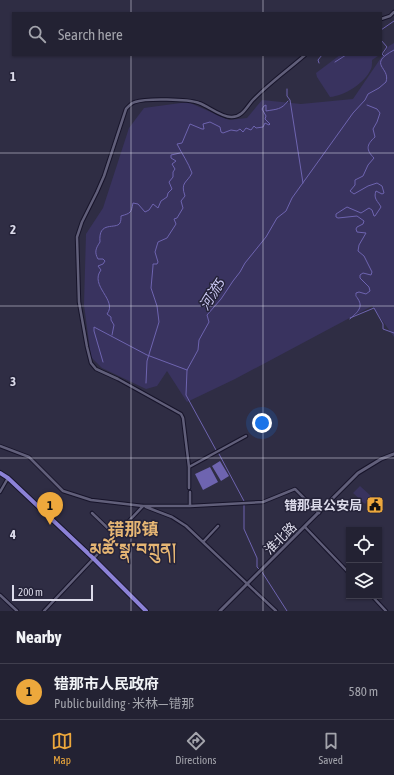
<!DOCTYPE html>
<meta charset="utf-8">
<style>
body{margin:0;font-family:"Asap Condensed","Noto Sans SC","Noto Serif Tibetan",sans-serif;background:#2f2f3f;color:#f1f3f6}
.controls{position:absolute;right:12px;bottom:12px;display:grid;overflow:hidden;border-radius:0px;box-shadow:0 1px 3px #0004}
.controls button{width:36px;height:36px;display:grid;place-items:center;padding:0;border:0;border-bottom:1px solid #403f4e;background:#232233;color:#f1f3f6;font:20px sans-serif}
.scale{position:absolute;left:12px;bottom:10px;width:81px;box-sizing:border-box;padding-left:4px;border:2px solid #dcdbea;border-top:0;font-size:11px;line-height:14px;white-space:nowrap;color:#dcdbea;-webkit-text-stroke:3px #252339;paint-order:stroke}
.you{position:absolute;left:262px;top:423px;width:14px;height:14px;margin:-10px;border:3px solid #fff;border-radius:50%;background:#1a73e8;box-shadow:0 0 0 6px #1a73e833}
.badge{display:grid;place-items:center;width:26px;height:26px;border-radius:50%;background:#eda83c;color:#111;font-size:13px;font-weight:700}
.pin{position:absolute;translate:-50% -33px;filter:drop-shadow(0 1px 2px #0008)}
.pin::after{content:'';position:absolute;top:21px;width:14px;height:12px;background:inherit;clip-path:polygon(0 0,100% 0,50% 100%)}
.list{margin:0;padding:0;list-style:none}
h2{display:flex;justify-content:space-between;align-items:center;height:52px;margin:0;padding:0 16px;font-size:17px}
h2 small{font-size:13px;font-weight:400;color:#a3a4ac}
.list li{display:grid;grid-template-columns:26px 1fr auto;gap:12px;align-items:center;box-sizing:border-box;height:56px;padding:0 16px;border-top:1px solid #403f4e}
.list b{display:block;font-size:15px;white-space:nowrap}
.list p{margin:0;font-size:13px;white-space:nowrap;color:#a3a4ac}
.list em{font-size:13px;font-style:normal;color:#a3a4ac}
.icon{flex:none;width:22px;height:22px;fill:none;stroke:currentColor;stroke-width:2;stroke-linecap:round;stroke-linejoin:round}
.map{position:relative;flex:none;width:394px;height:611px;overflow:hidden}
.search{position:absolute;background:#232233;box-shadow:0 1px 3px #0004;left:12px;right:12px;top:12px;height:44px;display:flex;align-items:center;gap:10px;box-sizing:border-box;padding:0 14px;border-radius:0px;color:#a3a4ac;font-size:15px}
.sheet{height:108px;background:#232233}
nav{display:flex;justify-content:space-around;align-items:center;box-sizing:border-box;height:56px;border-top:1px solid #403f4e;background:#232233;font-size:11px;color:#a3a4ac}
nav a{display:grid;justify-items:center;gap:2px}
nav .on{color:#eda83c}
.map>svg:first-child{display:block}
.green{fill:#39335f}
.water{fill:#6e64b0}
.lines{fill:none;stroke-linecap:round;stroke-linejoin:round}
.stream{stroke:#6e64b0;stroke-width:1}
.minor-casing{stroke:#17142a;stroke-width:4.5}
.tertiary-casing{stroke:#17142a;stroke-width:5}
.trunk-casing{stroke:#17142a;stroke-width:6}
.minor{stroke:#615f7a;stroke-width:2.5}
.tertiary{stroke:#615f7a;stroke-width:3}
.trunk{stroke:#8c82d7;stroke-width:4}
.grid{fill:none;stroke:#dcdbea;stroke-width:1;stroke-opacity:0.55}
.labels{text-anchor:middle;stroke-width:3;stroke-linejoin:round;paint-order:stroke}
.poi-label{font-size:13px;font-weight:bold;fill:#dcdbea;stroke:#252339;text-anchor:end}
.street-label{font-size:13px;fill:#dcdbea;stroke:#252339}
.water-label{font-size:14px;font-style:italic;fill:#cac7f2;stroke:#252339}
.district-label{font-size:17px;font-weight:bold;fill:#e6b674;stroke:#252339}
.grid-label{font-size:13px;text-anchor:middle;font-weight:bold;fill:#dcdbea;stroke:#252339;stroke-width:3;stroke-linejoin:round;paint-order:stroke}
</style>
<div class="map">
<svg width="394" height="611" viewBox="0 0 394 611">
<rect width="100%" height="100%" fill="#2f2d44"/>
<path class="green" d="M394 43V337L372 306 235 379 187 402 167 371 157 386 146 389 102 368 91 357 84 305 86 234 103 208 129 128 144 108 188 102 229 120 247 118 262 100 301 104 353 99 389 46Z
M340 55 378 56 372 60C372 63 372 67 371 69 365 83 344 96 330 97L317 77 316 73Z
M360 486 372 497 365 504 353 493Z"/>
<path class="water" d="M220 461 229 476 221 481 212 466Z
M210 467 218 482 203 490 195 474Z"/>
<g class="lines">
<path class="stream" d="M381 30 394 21
M381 40 387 47 382 54 384 56
M335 62 346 55
M319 63 318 60 322 55
M287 89V96L290 100 303 183
M350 318 374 308 383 324V329L394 333
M350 319C356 313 364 308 358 299 355 294 356 298 356 293L359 292 366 294 370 291 369 287 360 278V275L363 273 371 275 372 272 364 256 358 251 359 245 366 233 357 232 356 229 357 227 363 224 364 221 357 216 338 218 336 217V214L347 207 361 213 369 208 372 210 374 216H375L381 207C378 201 373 199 376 191L382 194 384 193 382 186 377 183 368 186 354 194 350 191 355 185V180L363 176 368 165 374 158C366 150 366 145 375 137L373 129 377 122 380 113 377 109 367 105
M112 335 114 325 111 320V317L107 314C118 300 89 286 101 270L98 266 103 264 105 261 103 259H98C94 252 96 248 100 242 98 220 116 230 120 223 121 221 121 218 121 216 131 213 131 213 133 203L138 204 145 212 149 210 153 204 158 208 161 201 167 197 168 193 172 189 169 182 173 177V172L175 169 172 164 176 161 171 158V155L180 153
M103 362 94 331V327L147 355 187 370
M146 383 147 361 159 322 157 306 151 288 153 266V264H157L158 262 155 252 158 242 167 238 176 224 174 219 177 218 183 208 181 201 185 196C180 182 187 183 192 173 188 162 182 154 177 144L182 143 190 124 202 129H204L203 124 210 122 220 127 221 132 223 133 231 130 237 131 240 129 243 132 246 128 251 130 254 126 256 128 263 127 265 123 269 125 270 124 265 119 266 116 262 109 264 106 266 105V111C277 109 281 110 288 101
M216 450 186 395 187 370 198 350 199 340 209 322 207 315 221 299 233 281 240 272 245 263 266 237 277 218 286 211 292 198 353 113 365 100 368 94 379 88 386 82C391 67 366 65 394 50
M219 454 244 501
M244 505V529L257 558V567L259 569
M262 572 287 611"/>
<g class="minor-casing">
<path id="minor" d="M381 19 390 16 394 12
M0 446 29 457 63 491 91 500 143 506H190L263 502 295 489 319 513
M189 467 183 418 181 414 118 379 96 369 91 363 87 347 79 302 77 237 82 222 97 192 104 176 126 109C129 106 131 103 135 102 146 98 188 99 199 103 208 106 222 118 232 117 242 117 246 108 252 101 268 84 288 70 305 55
M189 488V467L246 436
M0 492 8 478
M190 492V506
M146 507 172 517 186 526 276 611
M92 513 116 536
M305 527 349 573
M203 542 218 526
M0 595 17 611
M372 596 386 611
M44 611 143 506"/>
</g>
<g class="tertiary-casing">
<path id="tertiary" d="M220 611 358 473 381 459 394 454"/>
</g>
<g class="trunk-casing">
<path id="trunk" d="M0 473 8 478 94 559 146 611"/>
</g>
<use href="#minor" class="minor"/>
<use href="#tertiary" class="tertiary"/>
<use href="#trunk" class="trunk"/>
</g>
<path class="grid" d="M131 0V13M263 0V13M131 55V611M263 55V611M0 153H394M0 306H394M0 458H394"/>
<defs>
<g id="civic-square" transform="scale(0.9)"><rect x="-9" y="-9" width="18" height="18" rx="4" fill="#eda83c" stroke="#252339"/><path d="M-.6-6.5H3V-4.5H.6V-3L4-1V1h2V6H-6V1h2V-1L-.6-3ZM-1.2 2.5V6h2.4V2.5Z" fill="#111"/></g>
</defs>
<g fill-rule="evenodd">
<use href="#civic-square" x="375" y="505"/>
</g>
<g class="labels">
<g class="poi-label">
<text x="362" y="510">错那县公安局</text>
</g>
<g class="street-label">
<text transform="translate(280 538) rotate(-45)" y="5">淮北路</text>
</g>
<g class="water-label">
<text transform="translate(212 294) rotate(-58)" y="5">河流5</text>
</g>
<g class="district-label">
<text x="133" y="535">错那镇<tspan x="133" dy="20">མཚོ་སྣ་བཀྲུན།</tspan></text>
</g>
</g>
<g class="grid-label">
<text x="13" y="81">1</text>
<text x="13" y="234">2</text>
<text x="13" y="386">3</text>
<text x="13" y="539">4</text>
</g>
</svg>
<div class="controls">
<button><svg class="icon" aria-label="locate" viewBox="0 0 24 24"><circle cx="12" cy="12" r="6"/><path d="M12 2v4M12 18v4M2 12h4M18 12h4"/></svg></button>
<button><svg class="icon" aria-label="layers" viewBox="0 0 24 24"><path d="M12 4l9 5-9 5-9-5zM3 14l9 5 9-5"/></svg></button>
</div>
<div class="scale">200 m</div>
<div class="you"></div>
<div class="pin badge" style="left:50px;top:525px">1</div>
<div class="search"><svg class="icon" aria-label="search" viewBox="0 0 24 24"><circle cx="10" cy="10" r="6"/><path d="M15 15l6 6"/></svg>Search here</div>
</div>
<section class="sheet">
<h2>Nearby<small></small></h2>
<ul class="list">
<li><span class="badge">1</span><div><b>错那市人民政府</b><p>Public building · 米林—错那</p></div><em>580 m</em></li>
</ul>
</section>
<nav>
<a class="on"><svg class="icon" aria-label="map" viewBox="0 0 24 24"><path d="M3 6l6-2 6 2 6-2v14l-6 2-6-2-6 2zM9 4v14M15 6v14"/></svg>Map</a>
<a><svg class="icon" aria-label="directions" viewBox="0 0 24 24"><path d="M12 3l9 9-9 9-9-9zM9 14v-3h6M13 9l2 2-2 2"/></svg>Directions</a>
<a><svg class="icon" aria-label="saved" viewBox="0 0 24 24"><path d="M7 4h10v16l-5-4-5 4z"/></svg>Saved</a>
</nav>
